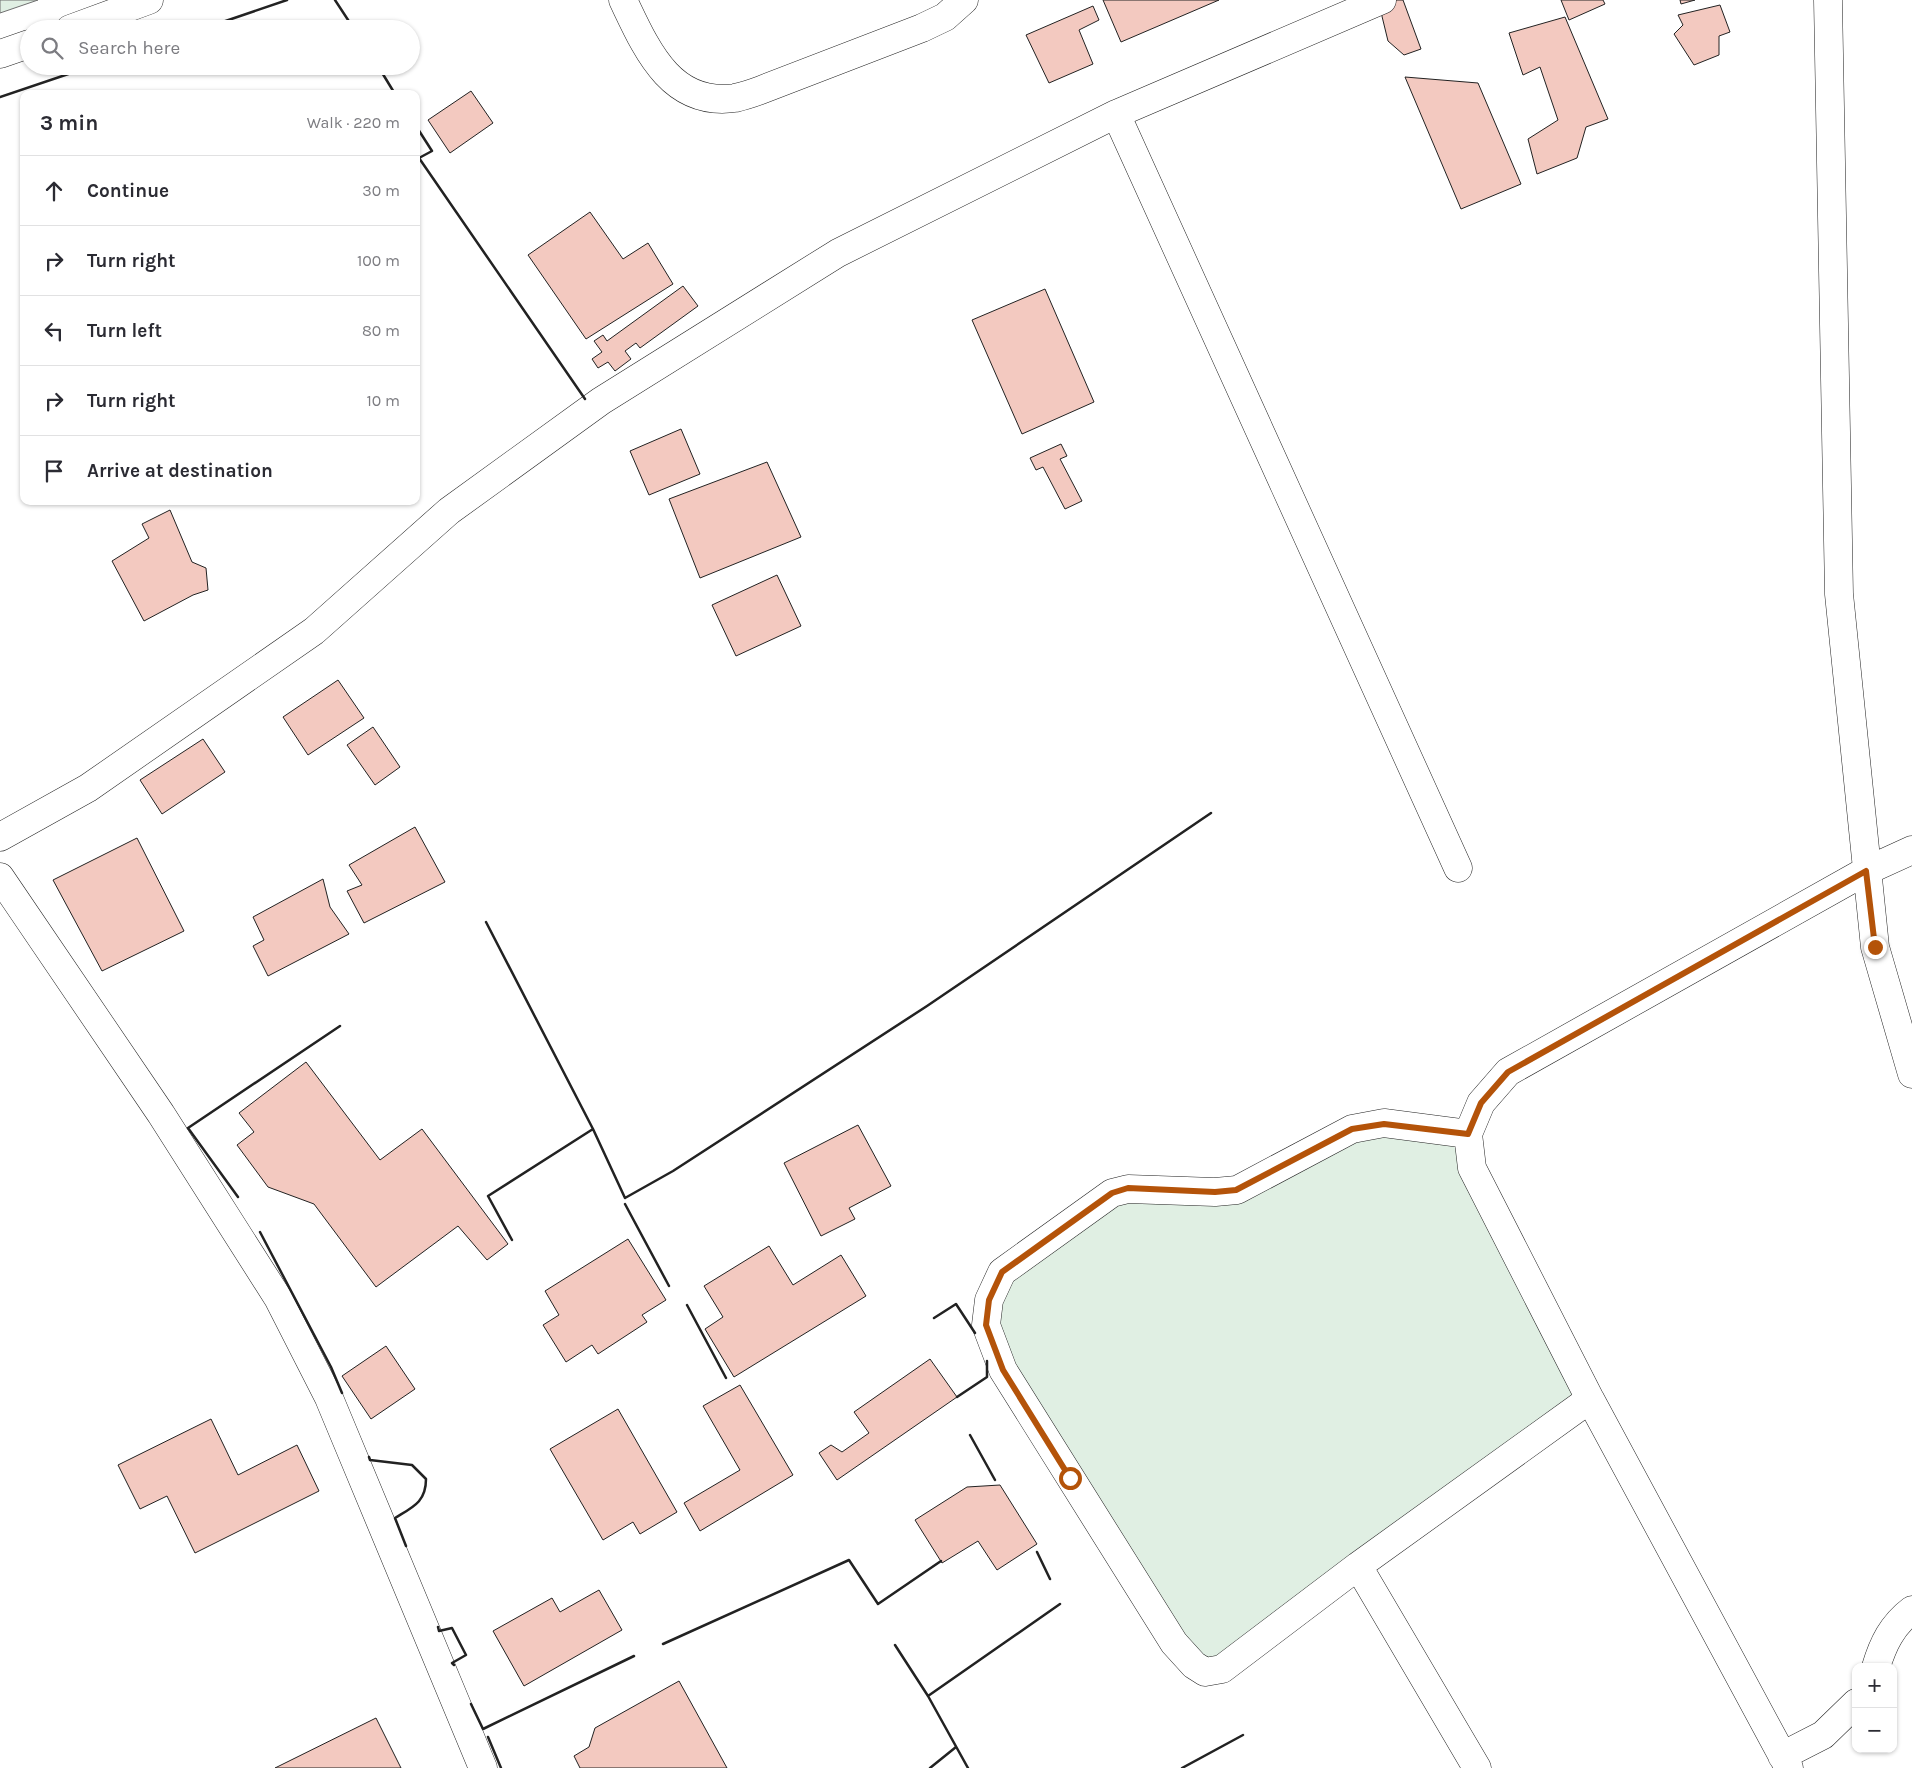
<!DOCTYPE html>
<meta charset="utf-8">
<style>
body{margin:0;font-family:Karla,sans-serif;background:#f2f2f3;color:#2b2b33}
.controls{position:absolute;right:15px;bottom:15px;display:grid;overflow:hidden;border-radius:10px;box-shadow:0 1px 4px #0004}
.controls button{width:45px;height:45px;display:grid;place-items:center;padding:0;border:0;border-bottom:1px solid #e1e1e2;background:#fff;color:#2b2b33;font:25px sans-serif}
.stop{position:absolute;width:15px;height:15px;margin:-11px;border:4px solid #b45309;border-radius:50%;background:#fff}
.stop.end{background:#b45309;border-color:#fff;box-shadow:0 1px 5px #0008}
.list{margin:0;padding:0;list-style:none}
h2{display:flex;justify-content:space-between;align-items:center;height:65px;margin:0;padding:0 20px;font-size:21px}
h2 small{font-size:16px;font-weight:400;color:#7c7c81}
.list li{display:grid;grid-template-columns:32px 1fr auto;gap:15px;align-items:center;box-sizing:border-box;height:70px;padding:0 20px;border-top:1px solid #e1e1e2}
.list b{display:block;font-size:19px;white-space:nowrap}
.list em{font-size:16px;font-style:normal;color:#7c7c81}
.icon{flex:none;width:28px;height:28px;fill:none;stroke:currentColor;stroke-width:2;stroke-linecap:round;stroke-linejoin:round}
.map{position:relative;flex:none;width:1912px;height:1768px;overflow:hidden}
.search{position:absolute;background:#fff;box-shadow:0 1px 4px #0004;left:20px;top:20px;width:400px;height:55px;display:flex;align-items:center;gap:12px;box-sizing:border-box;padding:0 18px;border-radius:28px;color:#7c7c81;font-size:19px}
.panel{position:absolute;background:#fff;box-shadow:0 1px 4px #0004;left:20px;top:90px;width:400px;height:415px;border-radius:10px}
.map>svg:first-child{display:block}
.green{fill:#e0efe3;stroke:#6f6f6f}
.building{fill:#f3c9c0;stroke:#222}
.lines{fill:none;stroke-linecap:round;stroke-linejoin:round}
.minor-casing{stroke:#222;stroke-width:29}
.minor{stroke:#fff;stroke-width:28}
.wall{stroke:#222;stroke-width:2.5}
.route{stroke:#b45309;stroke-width:6}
</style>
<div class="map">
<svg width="1912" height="1768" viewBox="0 0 1912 1768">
<rect width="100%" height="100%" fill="#fff"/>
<path class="green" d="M0 0H38L0 13Z
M1352 1129 1468 1134 1590 1399 1205 1672 1014 1389 989 1300 1094 1205 1215 1192Z"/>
<path class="building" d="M1103 0H1219L1121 42Z
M1389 0H1403L1421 49 1404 55 1388 41 1379 4Z
M1561 0H1603L1605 4 1569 20Z
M1680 0H1695L1681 4Z
M1720 5 1730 32 1719 36V55L1694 65 1674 34 1683 25 1678 15Z
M1093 6 1099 20 1079 30 1093 64 1049 83 1026 35Z
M1565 17 1608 119 1586 127 1577 158 1537 174 1528 139 1558 120 1540 67 1523 75 1509 33Z
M1405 77 1478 83 1521 184 1461 209Z
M471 91 493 123 450 153 428 120Z
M590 212 623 259 648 243 673 284 586 339 528 255Z
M683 286 698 306 640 348 636 343 625 351 631 359 615 371 608 362 598 368 592 359 602 352 594 341 603 335 607 341Z
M1045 289 1094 402 1022 434 972 320Z
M681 429 700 474 649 495 630 451Z
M1061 444 1067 456 1060 459 1082 501 1065 509 1043 467 1036 470 1030 458Z
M767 462 801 537 700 578 669 499Z
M170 510 192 562 206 568 208 590 193 595 144 621 112 561 149 538 142 524Z
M777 575 801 626 736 656 712 605Z
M338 680 364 718 308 755 283 717Z
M373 727 400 767 375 785 347 745Z
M203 739 225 772 162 814 140 780Z
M415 827 445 882 364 923 347 891 362 885 349 865Z
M137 838 184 931 102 971 53 880Z
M323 879 330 907 349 934 268 976 253 946 264 940 253 917Z
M306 1062 380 1160 422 1129 508 1244 487 1260 458 1226 376 1287 314 1204 268 1187 237 1145 254 1132 239 1113Z
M858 1125 891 1186 849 1208 855 1219 821 1236 784 1163Z
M628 1239 666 1300 642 1315 647 1322 598 1354 592 1345 566 1362 543 1325 559 1315 545 1291Z
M769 1246 793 1285 841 1255 866 1296 734 1377 705 1329 723 1317 704 1286Z
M386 1346 415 1389 371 1419 342 1376Z
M930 1359 957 1397 837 1480 819 1453 831 1445 842 1452 869 1433 854 1412Z
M740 1385 793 1475 700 1531 684 1503 740 1470 703 1406Z
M618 1409 677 1512 640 1534 633 1522 603 1540 550 1449Z
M211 1419 238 1475 297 1445 319 1491 195 1553 167 1496 140 1509 118 1465Z
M1000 1485 1037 1544 997 1570 978 1541 942 1563 915 1520 967 1487Z
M599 1590 622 1630 524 1686 493 1631 552 1598 560 1612Z
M679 1681 727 1768H580L574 1756 589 1747 595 1728Z
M376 1718 401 1768H275Z"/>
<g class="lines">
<g class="minor-casing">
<path id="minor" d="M623 0C646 48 670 107 735 98 744 96 753 93 761 90L922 28 945 17 964 0
M1828 0 1839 594 1875 947 1912 1074
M70 29 149 0
M0 54 29 44
M1116 114 1458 868
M0 837 88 788 314 631 449 511 601 401 838 253 1116 114 1382 0
M0 877 161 1114 278 1298 329 1398 483 1768
M1468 1134 1384 1123 1352 1129 1237 1190 1215 1192 1128 1189 1112 1193 1002 1272 989 1300 986 1325 1003 1370 1174 1643 1194 1665 1205 1672 1222 1669 1358 1566 1590 1399
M1358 1566 1477 1768
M1876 1667C1883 1644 1892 1625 1912 1610
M1782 1756 1823 1735 1856 1703
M1789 1768 1590 1399 1472 1168 1468 1134 1481 1103 1508 1072 1866 871 1912 850"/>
</g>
<use href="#minor" class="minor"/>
<path class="wall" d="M335 0 354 29
M202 29 287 0
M378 66 395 94
M0 97 92 66
M416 126 432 151 419 158 585 399
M486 922 593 1129 488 1196 512 1240
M593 1129 625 1198 673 1171 927 1006 1211 813
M238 1197 188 1128 340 1026
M625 1204 669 1286
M260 1232 331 1367 342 1393
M687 1305 726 1378
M934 1318 956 1304 975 1333
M957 1397 987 1377V1361
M970 1435 995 1480
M369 1457 370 1460 412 1465 426 1479C426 1502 413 1507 395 1518L406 1546
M1037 1552 1050 1579
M438 1627 439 1631 452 1628 466 1655 452 1663 454 1665
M663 1644 849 1560 878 1604 941 1561
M895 1645 928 1696 1060 1604
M928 1696 968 1768
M471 1704 483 1729 634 1656
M488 1737 501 1768
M930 1768 956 1747
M1182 1768 1243 1735"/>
</g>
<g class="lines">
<path class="route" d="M1070 1478 1003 1370 986 1325 989 1300 1002 1272 1112 1193 1128 1188 1215 1192 1236 1190 1352 1129 1384 1124 1468 1134 1481 1103 1508 1072 1866 871 1875 947"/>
</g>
</svg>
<div class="controls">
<button>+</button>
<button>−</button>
</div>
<div class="stop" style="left:1070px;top:1478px"></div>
<div class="stop end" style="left:1875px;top:947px"></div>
<div class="search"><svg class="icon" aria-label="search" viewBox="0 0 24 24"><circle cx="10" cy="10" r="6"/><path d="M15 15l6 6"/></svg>Search here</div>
<section class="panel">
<h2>3 min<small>Walk · 220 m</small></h2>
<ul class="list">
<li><svg class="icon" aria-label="ahead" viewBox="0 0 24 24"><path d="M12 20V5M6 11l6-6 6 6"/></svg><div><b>Continue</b></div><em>30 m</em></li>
<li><svg class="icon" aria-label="right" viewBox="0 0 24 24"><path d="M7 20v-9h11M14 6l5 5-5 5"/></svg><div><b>Turn right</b></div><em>100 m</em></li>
<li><svg class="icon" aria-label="left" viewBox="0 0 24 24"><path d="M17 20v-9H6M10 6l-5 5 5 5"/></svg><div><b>Turn left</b></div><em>80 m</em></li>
<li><svg class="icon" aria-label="right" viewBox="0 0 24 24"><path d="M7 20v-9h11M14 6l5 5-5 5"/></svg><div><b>Turn right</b></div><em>10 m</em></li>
<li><svg class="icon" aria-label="arrive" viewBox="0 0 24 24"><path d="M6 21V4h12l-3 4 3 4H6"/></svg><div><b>Arrive at destination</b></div></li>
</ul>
</section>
</div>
